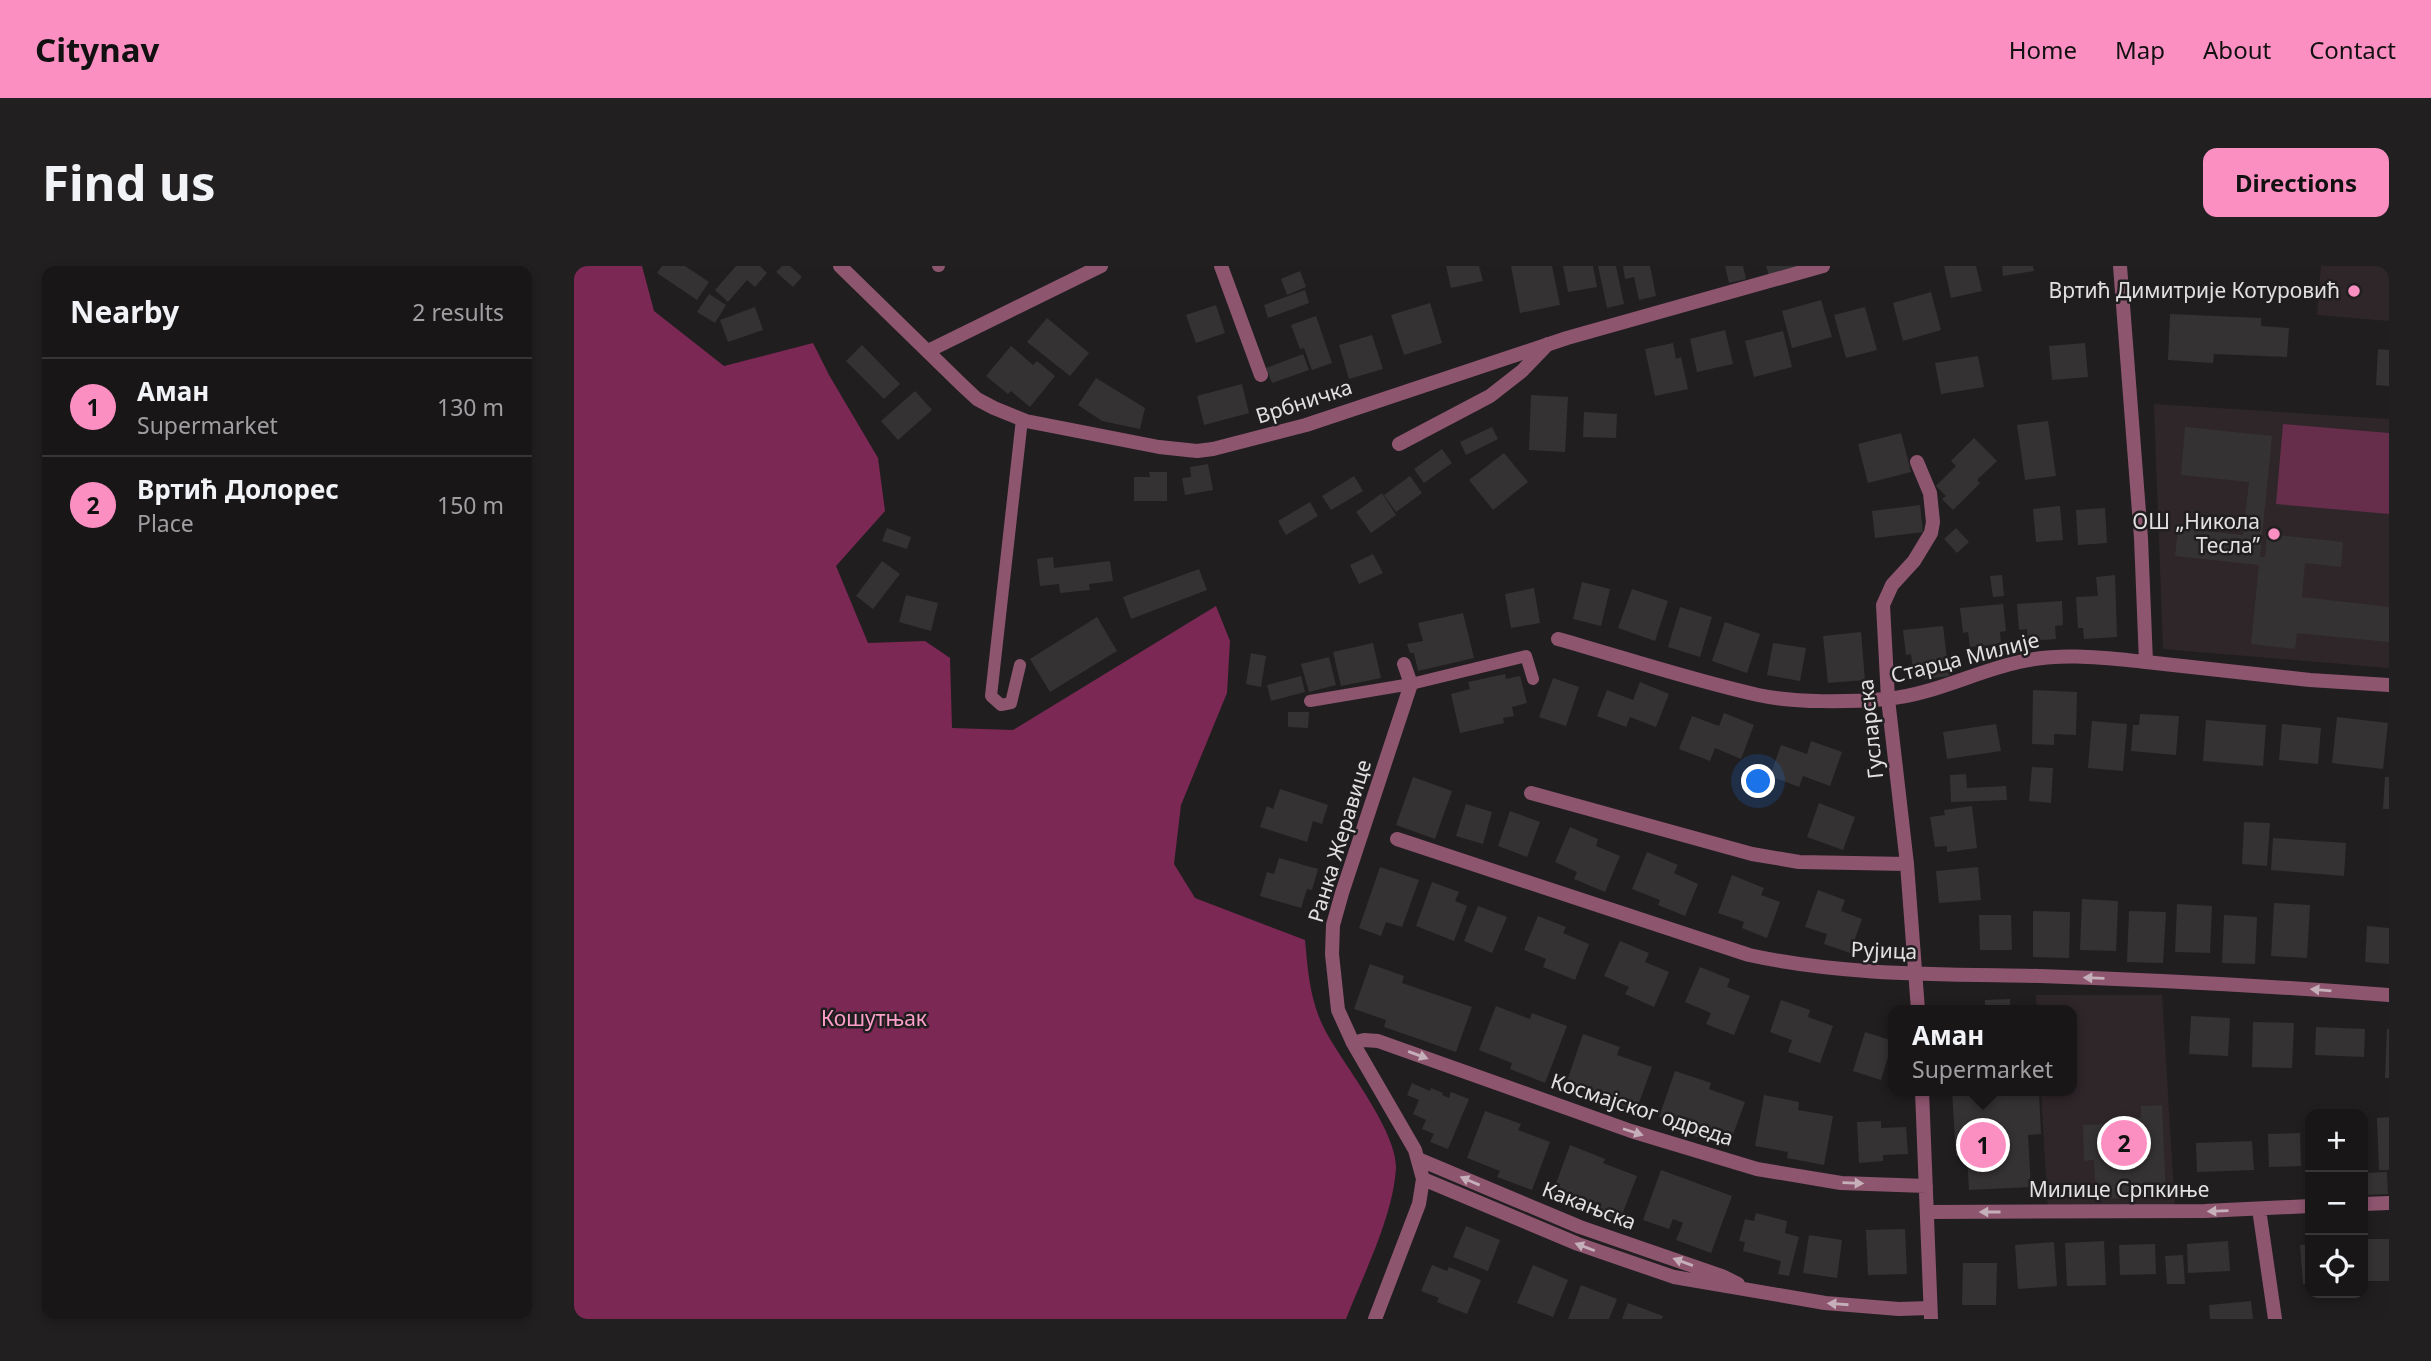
<!DOCTYPE html>
<meta charset="utf-8">
<style>
body{margin:0;font-family:"Noto Sans",sans-serif;background:#221f21;color:#f1f3f6}
.controls{position:absolute;right:21px;bottom:21px;display:grid;overflow:hidden;border-radius:14px;box-shadow:0 4px 10px #0003}
.controls button{width:63px;height:63px;display:grid;place-items:center;padding:0;border:0;border-bottom:2px solid #373537;background:#191618;color:#f1f3f6;font:35px sans-serif}
.you{position:absolute;left:1185px;top:516px;width:24px;height:24px;margin:-18px;border:5px solid #fff;border-radius:50%;background:#1a73e8;box-shadow:0 0 0 10px #1a73e833}
.badge{display:grid;place-items:center;width:46px;height:46px;border-radius:50%;background:#fc8fc2;color:#111;font-size:23px;font-weight:700}
.pin{position:absolute;translate:-50% -50%;border:4px solid #fff;box-shadow:0 2px 7px #0006}
.popup{position:absolute;left:1314px;top:739px;width:189px;height:91px;box-sizing:border-box;display:grid;place-content:center;border-radius:14px;background:#191618;filter:drop-shadow(0 2px 5px #0005);font-size:23px;white-space:nowrap;color:#9f9fa2}
.popup b{font-size:26px;color:#f1f3f6}
.popup::after{content:'';position:absolute;left:50%;top:100%;margin-left:-14px;border:14px solid transparent;border-top-color:#191618}
.list{margin:0;padding:0;list-style:none}
h2{display:flex;justify-content:space-between;align-items:center;height:91px;margin:0;padding:0 28px;font-size:30px}
h2 small{font-size:23px;font-weight:400;color:#9f9fa2}
.list li{display:grid;grid-template-columns:46px 1fr auto;gap:21px;align-items:center;box-sizing:border-box;height:98px;padding:0 28px;border-top:2px solid #373537}
.list b{display:block;font-size:26px;white-space:nowrap}
.list p{margin:0;font-size:23px;white-space:nowrap;color:#9f9fa2}
.list em{font-size:23px;font-style:normal;color:#9f9fa2}
.icon{flex:none;width:38px;height:38px;fill:none;stroke:currentColor;stroke-width:2;stroke-linecap:round;stroke-linejoin:round}
.map{position:relative;flex:none;width:1815px;height:1053px;overflow:hidden;border-radius:14px}
header{display:flex;align-items:center;gap:42px;box-sizing:border-box;height:98px;padding:0 35px;background:#fc8fc2;color:#111}
header strong{font-size:33px}
nav{display:flex;gap:38px;margin-inline-start:auto;font-size:24px}
.intro{display:flex;align-items:center;justify-content:space-between;box-sizing:border-box;height:168px;padding:0 42px}
h1{margin:0;font-size:49px}
.button{padding:18px 32px;border-radius:14px;background:#fc8fc2;color:#111;font-size:24px;font-weight:700}
main{display:flex;gap:42px;padding:0 42px}
aside{flex:1;background:#191618;border-radius:14px;box-shadow:0 4px 10px #0003}
.map>svg:first-child{display:block}
.built{fill:#2f262a}
.green{fill:#662e4a}
.forest{fill:#7c2854}
.building{fill:#353233}
.lines{fill:none;stroke-linecap:round;stroke-linejoin:round}
.service{stroke:#8e556f;stroke-width:12}
.minor{stroke:#8e556f;stroke-width:14}
.tertiary{stroke:#8e556f;stroke-width:14}
.oneway{fill:#c5afb9}
.poi-dot{fill:#fc8fc2;stroke:#211e20;stroke-width:2.5}
.labels{text-anchor:middle;stroke-width:5;stroke-linejoin:round;paint-order:stroke}
.poi-label{font-size:21px;fill:#e2e0e1;stroke:#211e20;text-anchor:end}
.street-label{font-size:21px;fill:#e2e0e1;stroke:#211e20}
.park-label{font-size:21px;fill:#fe9fca;stroke:#211e20}
</style>
<header>
<strong>Citynav</strong>
<nav><a>Home</a><a>Map</a><a>About</a><a>Contact</a></nav>
</header>
<div class="intro"><h1>Find us</h1><a class="button">Directions</a></div>
<main>
<aside>
<h2>Nearby<small>2 results</small></h2>
<ul class="list">
<li><span class="badge">1</span><div><b>Аман</b><p>Supermarket</p></div><em>130 m</em></li>
<li><span class="badge">2</span><div><b>Вртић Долорес</b><p>Place</p></div><em>150 m</em></li>
</ul>
</aside>
<div class="map">
<svg width="1815" height="1053" viewBox="0 0 1815 1053">
<rect width="100%" height="100%" fill="#211e20"/>
<path class="built" d="M1747 0H1815V55L1743 49Z
M1580 138 1815 153V402L1589 383Z
M1462 729H1588L1601 945 1474 946 1467 825H1498V744H1463Z"/>
<path class="green" d="M1709 158 1815 167V248L1702 238Z"/>
<path class="forest" d="M0 0H68L80 45 150 100 239 77 255 109 304 192 311 245 262 300 294 377 351 375 376 392 378 462 439 464 642 340 656 375 653 427 607 539 600 598 621 632 731 674C734 706 736 737 752 766 770 799 823 865 822 902 819 951 790 1007 772 1053H0Z"/>
<path class="building" d="M88 0H111L135 16 123 34 83 7Z
M162 0H186L193 7 181 21 173 14 154 36 141 24Z
M208 0H216L228 11 219 21 202 6Z
M872 0H905L909 15 877 22Z
M937 0H978L986 39 946 47Z
M989 0H1019L1023 21 994 26Z
M1024 0H1042L1050 38 1033 42Z
M1049 0H1076L1082 30 1065 34 1060 11 1051 13Z
M1151 0H1169L1172 13 1155 17Z
M1192 0H1227L1195 10Z
M1370 0H1402L1408 25 1377 32Z
M1428 0H1459L1460 5 1429 10Z
M726 5 732 21 713 29 707 13Z
M731 24 735 37 694 52 690 39Z
M1357 26 1367 64 1329 75 1319 37Z
M135 28 152 39 141 57 123 46Z
M1247 34 1258 71 1218 82 1208 45Z
M856 37 868 77 830 89 817 49Z
M642 39 651 67 622 77 612 49Z
M181 41 189 64 154 76 146 54Z
M1291 41 1303 84 1272 92 1260 49Z
M1596 48 1687 52V60L1715 62 1713 91 1640 88 1639 97 1594 94Z
M742 50 758 97 738 104 730 82 726 83 717 59Z
M473 52 515 87 496 110 453 76Z
M1151 64 1159 98 1123 106 1116 73Z
M1209 65 1218 101 1180 111 1171 75Z
M798 69 809 103 775 113 765 79Z
M1099 77 1102 93 1107 91 1114 123 1081 130 1071 83Z
M1511 77 1514 111 1478 114 1475 80Z
M288 79 326 118 310 133 272 95Z
M437 80 459 99 463 95 481 110 456 141 437 125 434 128 412 110Z
M1804 83 1815 84V120L1802 119Z
M729 88 735 104 698 117 692 102Z
M1404 90 1410 121 1367 128 1361 97Z
M522 112 571 142 566 163 528 155 504 139Z
M668 118 675 147 630 159 623 130Z
M341 125 358 144 324 174 307 155Z
M957 129 994 131 991 186 955 184Z
M1010 146 1043 148 1042 172 1009 171Z
M1474 155 1482 210 1451 214 1443 159Z
M918 161 924 173 892 189 886 176Z
M1611 161 1698 170 1686 291H1691L1693 268 1769 276 1767 301 1731 297 1728 331 1815 341V376L1723 367 1721 383 1677 378 1685 299 1601 290 1604 262 1669 269 1675 216 1607 209Z
M1327 167 1337 206 1294 217 1284 178Z
M1400 172 1423 195 1403 214 1406 217 1379 244 1368 233 1372 230 1362 220 1382 200 1377 195Z
M868 183 878 197 850 217 840 203Z
M930 187 954 216 919 244 895 214Z
M634 198 639 224 611 229 608 212 617 211 616 201Z
M575 206H593V235H560V211H576Z
M780 210 789 225 757 244 748 230Z
M836 210 848 227 822 246 810 229Z
M808 227 822 249 797 267 782 246Z
M736 236 744 250 712 269 704 255Z
M1346 239 1349 266 1301 272 1298 245Z
M1486 240 1489 274 1462 276 1459 243Z
M1531 242 1533 277 1504 279 1502 244Z
M313 262 337 271 333 283 308 275Z
M1382 262 1395 276 1383 287 1370 273Z
M799 288 809 307 785 318 776 299Z
M479 291 480 302 536 295 539 315 515 318 516 324 486 327 485 318 466 320 463 293Z
M308 295 326 308 299 343 282 330Z
M625 303 633 324 557 353 549 331Z
M1428 309 1430 330 1419 331 1416 310Z
M1541 309 1543 371 1510 373 1509 362H1504L1502 331 1524 330 1522 311Z
M1008 316 1036 323 1027 360 999 353Z
M960 322 966 357 937 362 931 328Z
M1058 323 1094 335 1081 375 1044 362Z
M332 329 364 337 357 365 325 356Z
M1488 335 1489 359 1481 360 1482 373 1454 375 1453 363 1445 364 1443 338Z
M1429 338 1432 365 1426 366 1427 378 1396 381 1394 366 1389 367 1386 342Z
M1106 341 1138 351 1126 391 1094 381Z
M889 347 900 392 844 405 840 387H836L833 378 849 375 844 357Z
M523 351 543 385 476 426 456 393Z
M1151 356 1186 368 1173 407 1138 395Z
M1369 360 1375 410 1350 413 1349 402 1339 403 1337 388 1332 389 1329 364Z
M1287 366 1291 414 1254 417 1249 370Z
M799 377 807 412 767 420 759 386Z
M1199 377 1232 382 1226 415 1193 409Z
M677 387 692 390 687 421 672 418Z
M755 391 762 419 735 426 727 398Z
M931 408 932 413 946 410 953 437 938 441 940 450 929 452 930 457 886 467 877 428 896 423 894 416Z
M727 410 731 426 697 435 693 419Z
M979 412 1005 421 992 460 965 451Z
M1066 416 1095 428 1082 461 1056 451 1052 461 1023 450 1033 424 1059 434Z
M1459 424 1503 426 1502 469 1480 468V479L1458 478Z
M714 446H735L734 462 714 461Z
M1150 447 1180 459 1167 493 1141 482 1136 495 1105 483 1118 450 1145 460Z
M1566 448 1605 450 1602 489 1557 485 1559 459H1565Z
M1763 451 1814 457 1809 503 1758 497Z
M1632 454 1692 459 1689 500 1629 495Z
M1518 455 1553 458 1549 505 1514 502Z
M1422 458 1427 485 1373 493 1369 466Z
M1708 458 1747 462 1744 498 1705 494Z
M1237 475 1268 486 1256 520 1229 510 1225 521 1196 510 1207 479 1233 488Z
M1458 501 1479 502 1477 537 1455 535Z
M1392 508 1393 522 1432 520 1433 534 1377 536 1376 509Z
M839 511 878 525 861 573 822 559Z
M1811 511H1815V543H1809Z
M706 523 754 539 748 558 739 555 733 576 686 561 693 540 699 543Z
M1245 537 1281 551 1269 584 1233 571Z
M892 538 918 546 909 578 882 570Z
M1398 540 1403 582 1373 586V580L1361 581 1356 551 1371 549 1370 544Z
M936 545 966 556 953 591 924 580Z
M1670 556 1696 557 1693 600 1668 598Z
M996 561 1024 573 1022 580 1046 590 1031 626 1000 613 1003 606 981 596Z
M1699 572 1772 577 1770 610 1697 604Z
M1073 586 1104 599 1100 607 1124 618 1111 650 1084 639 1086 634 1058 623Z
M705 592 744 603 738 624 733 623 727 642 686 630 693 606 700 608Z
M806 601 845 614 828 661 812 656 807 670 785 662Z
M1404 601 1407 634 1365 637 1362 605Z
M1158 609 1190 622 1187 629 1206 636 1193 672 1168 662 1170 656 1144 647Z
M858 616 885 626 881 635 893 640 880 675 842 660Z
M1244 624 1271 634 1267 645 1288 653 1276 687 1250 678 1253 668 1231 661Z
M1508 633 1544 635 1542 685 1506 684Z
M1700 637 1736 639 1733 692 1697 690Z
M1603 638 1638 640 1636 687 1601 686Z
M904 640 933 651 918 687 890 675Z
M1459 645 1496 646 1495 692 1459 691Z
M1555 645 1592 646 1589 697 1553 696Z
M1405 649H1437L1438 684H1406Z
M1650 649 1683 651 1681 698 1648 697Z
M964 650 992 661 989 667 1015 678 1001 714 969 701 972 693 950 684Z
M1793 660 1815 662V698L1791 696Z
M1046 675 1075 687 1071 696 1095 706 1080 741 1051 728 1055 721 1030 710Z
M796 698 830 710 828 717 898 741 882 786 810 761 812 754 780 743Z
M1126 701 1156 713 1153 721 1176 730 1160 769 1132 758 1137 747 1111 736Z
M1436 733V744H1411V734Z
M1207 734 1236 744 1234 751 1259 760 1246 797 1214 786 1218 774 1196 766Z
M922 740 956 753 958 747 993 760 971 817 936 803 938 797 905 784Z
M1617 750 1656 752 1654 790 1615 788Z
M1679 756 1720 757 1718 802 1678 801Z
M1742 761 1791 763 1790 791 1741 789Z
M1813 763H1815V812H1811Z
M1291 766 1319 775 1307 814 1279 805Z
M1009 768 1046 781 1043 789 1078 801 1062 845 1027 833 1028 828 993 815Z
M1101 805 1137 817 1135 823 1171 836 1154 882 1115 868 1117 863 1085 851Z
M838 817 856 825 857 822 869 827 868 829 875 832 877 826 895 833 874 883 856 876 860 868 848 863 852 854 839 848 845 834 833 829Z
M1378 825H1465L1467 868 1454 869 1457 921 1395 924 1393 889 1382 890Z
M1190 829 1225 836 1224 844 1259 850 1250 899 1213 892 1214 886 1181 880Z
M1588 839 1592 931 1522 933 1520 894 1510 895 1509 859 1538 858V853L1567 852V840Z
M911 845 947 858 944 864 976 876 958 924 923 911 926 905 893 892Z
M1815 851V904H1805L1803 852Z
M1307 855V862L1332 861 1334 888 1309 889V895L1285 897 1283 856Z
M1726 867 1727 900 1695 901 1694 868Z
M1678 875 1680 904 1623 906 1622 877Z
M996 879 1031 893 1029 897 1063 910 1044 959 1008 946 1011 938 979 926Z
M1087 904 1158 930 1137 987 1102 974 1109 957 1099 953 1095 963 1069 954Z
M1813 906 1814 928 1791 929 1790 907Z
M1182 947 1213 955 1211 967 1225 971 1215 1010 1204 1008 1207 995 1169 985 1171 976 1165 975 1171 953 1180 955Z
M892 960 926 974 914 1005 879 991Z
M1331 963 1333 1008 1294 1009 1292 964Z
M1235 969 1268 974 1263 1012 1229 1007Z
M1792 973H1815V1015H1794Z
M1530 975 1532 1019 1493 1020 1491 977Z
M1654 975 1656 1005 1614 1007 1613 978Z
M1480 976 1483 1020 1444 1023 1441 979Z
M1581 978 1582 1008 1546 1009 1545 979Z
M1736 978V1018H1729L1726 979Z
M1609 989 1611 1018H1593L1591 990Z
M1389 997H1423L1422 1039H1388Z
M858 999 873 1005 875 1001 907 1014 893 1048 863 1036 865 1032 847 1025Z
M959 999 994 1014 979 1051 943 1037Z
M1007 1019 1043 1033 1035 1053H994Z
M1677 1035 1679 1053H1636L1635 1039Z
M1054 1037 1089 1050 1088 1053H1048Z"/>
<g class="lines">
<path class="service" d="M364 0H365
M446 399 437 437 427 439 417 430 448 153
M736 435 837 418 952 390 959 413"/>
<path class="minor" d="M647 0 687 109
M354 85 527 0
M825 178 916 130 948 105 974 78
M1343 196 1356 227 1359 256 1357 267 1340 295 1318 319 1309 339 1314 433 1333 598 1344 744
M984 373C1051 392 1117 414 1184 429 1220 437 1275 436 1312 433 1358 429 1400 406 1445 396 1486 386 1531 392 1572 396
M957 527 1178 588 1225 596 1333 598
M823 573 1175 689C1271 710 1368 708 1466 710 1582 714 1699 720 1815 729
M779 777 790 774 804 775 1057 865 1183 903 1267 917 1352 920
M1348 825 1357 1053
M844 893 1006 961 1148 1010 1164 1018
M849 913 1004 978 1100 1011 1251 1037 1325 1043 1356 1042
M1789 938 1815 937
M1685 943 1701 1053
M1354 946 1631 945 1736 940
M801 1053 845 938 849 913 841 884 779 777 764 744 758 688 759 659 768 627 837 418 830 398"/>
<path class="tertiary" d="M266 0 388 119 403 133 420 142 452 155 585 181 623 185 639 183 732 159 993 72 1249 0
M1546 0 1567 272 1572 396 1736 414 1815 419"/>
</g>
<defs><path id="oneway-solid" d="M-6-.8H1V-3.2L6.5 0L1 3.2V.8H-6Z" transform="scale(1.75)"/></defs>
<g class="oneway">
<use href="#oneway-solid" transform="translate(1520 712) rotate(-178)"/>
<use href="#oneway-solid" transform="translate(1747 724) rotate(-175)"/>
<use href="#oneway-solid" transform="translate(844 789) rotate(20)"/>
<use href="#oneway-solid" transform="translate(1059 866) rotate(18)"/>
<use href="#oneway-solid" transform="translate(896 915) rotate(-157)"/>
<use href="#oneway-solid" transform="translate(1279 917) rotate(2)"/>
<use href="#oneway-solid" transform="translate(1644 945) rotate(178)"/>
<use href="#oneway-solid" transform="translate(1416 946) rotate(180)"/>
<use href="#oneway-solid" transform="translate(1011 981) rotate(-159)"/>
<use href="#oneway-solid" transform="translate(1109 996) rotate(-160)"/>
<use href="#oneway-solid" transform="translate(1264 1038) rotate(-176)"/>
</g>
<g class="poi-dot">
<circle cx="1780" cy="25" r="7"/>
<circle cx="1700" cy="268" r="7"/>
</g>
<g class="labels">
<g class="poi-label">
<text x="1766" y="32">Вртић Димитрије Котуровић</text>
<text x="1686" y="263">ОШ „Никола<tspan x="1686" dy="24">Тесла”</tspan></text>
</g>
<g class="street-label">
<text transform="translate(730 136) rotate(-18)" y="7">Врбничка</text>
<text transform="translate(1391 392) rotate(-14)" y="7">Старца Милије</text>
<text transform="translate(1297 463) rotate(-96)" y="7">Гусларска</text>
<text transform="translate(766 575) rotate(-73)" y="7">Ранка Жеравице</text>
<text transform="translate(1310 685) rotate(2)" y="7">Рујица</text>
<text transform="translate(1068 844) rotate(18)" y="7">Космајског одреда</text>
<text x="1545" y="931">Милице Српкиње</text>
<text transform="translate(1015 940) rotate(21)" y="7">Какањска</text>
</g>
<g class="park-label">
<text x="300" y="760">Кошутњак</text>
</g>
</g>
</svg>
<div class="controls">
<button>+</button>
<button>−</button>
<button><svg class="icon" aria-label="locate" viewBox="0 0 24 24"><circle cx="12" cy="12" r="6"/><path d="M12 2v4M12 18v4M2 12h4M18 12h4"/></svg></button>
</div>
<div class="you"></div>
<div class="pin badge" style="left:1409px;top:879px">1</div>
<div class="popup"><b>Аман</b>Supermarket</div>
<div class="pin badge" style="left:1550px;top:877px">2</div>
</div>
</main>
